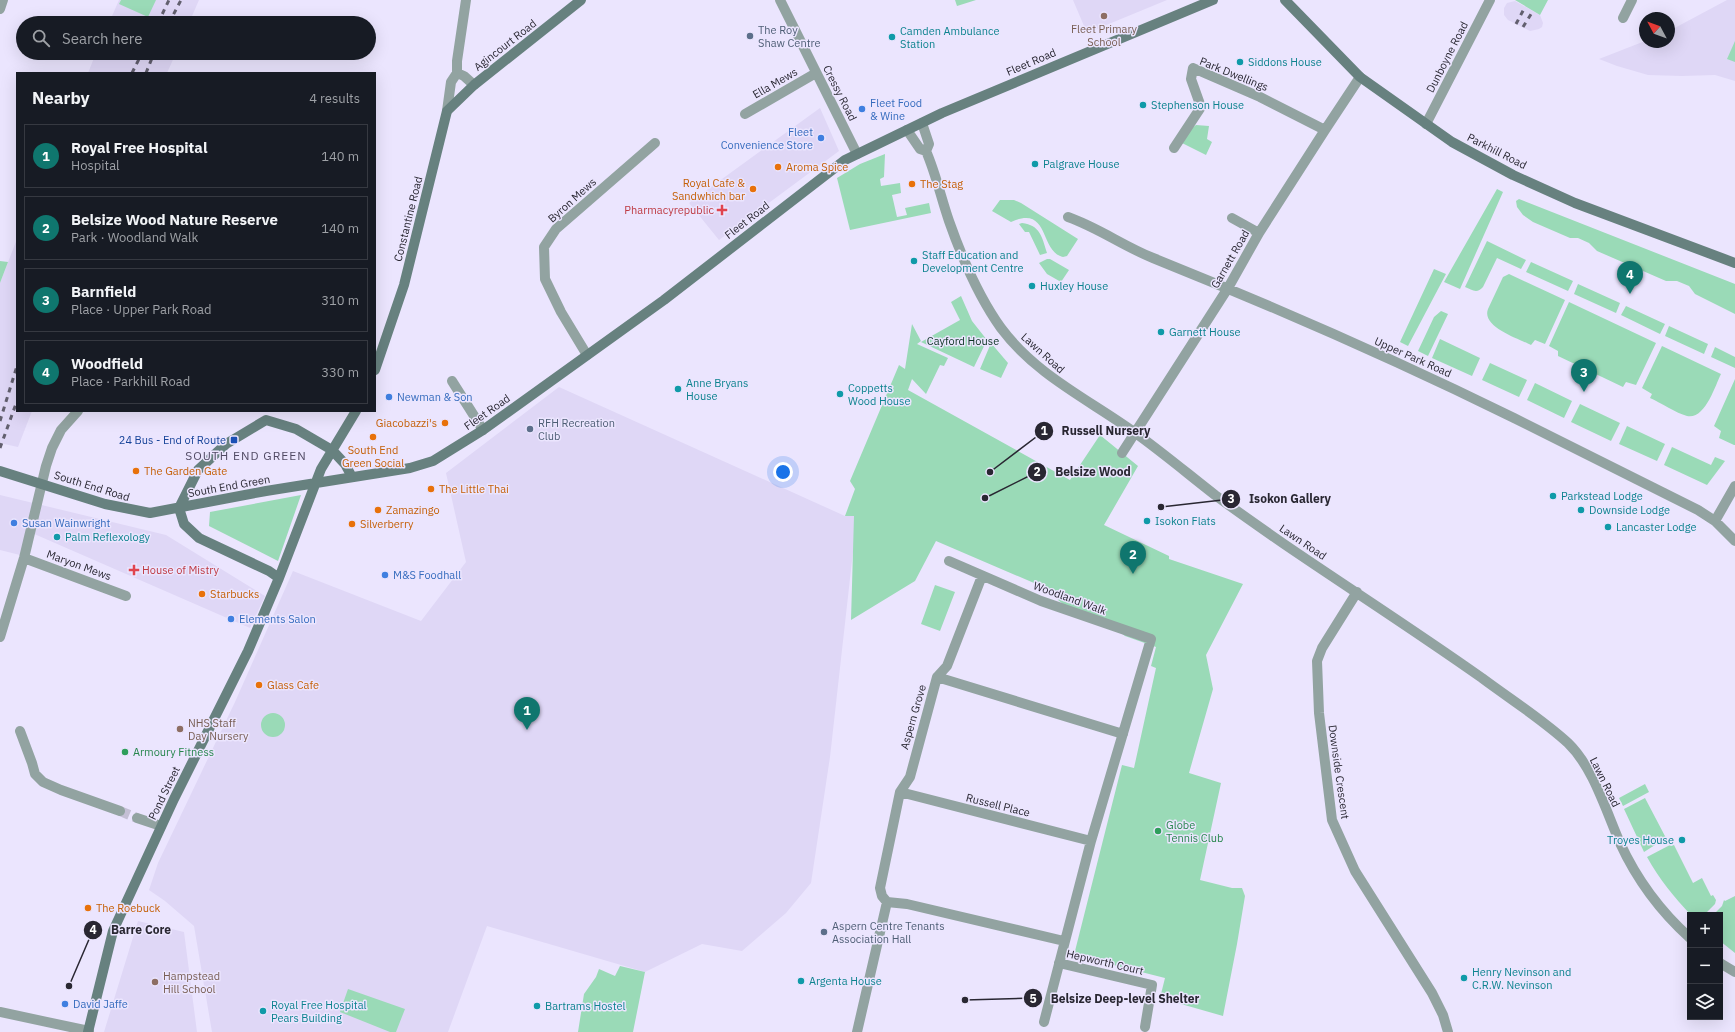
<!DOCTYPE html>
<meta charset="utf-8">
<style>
body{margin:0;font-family:"IBM Plex Sans",sans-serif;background:#242831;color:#f1f3f6}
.controls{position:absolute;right:12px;bottom:12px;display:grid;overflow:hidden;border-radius:0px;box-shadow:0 4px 16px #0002}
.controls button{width:36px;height:36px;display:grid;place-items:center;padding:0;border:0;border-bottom:1px solid #363941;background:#171b24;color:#f1f3f6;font:20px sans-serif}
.compass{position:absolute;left:1639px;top:12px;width:36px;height:36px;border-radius:50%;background:#171b24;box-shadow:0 4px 16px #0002;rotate:311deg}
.you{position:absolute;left:783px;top:472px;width:14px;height:14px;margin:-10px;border:3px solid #fff;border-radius:50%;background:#1a73e8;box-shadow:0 0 0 6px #1a73e833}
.badge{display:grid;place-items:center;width:26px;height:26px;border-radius:50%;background:#0f766e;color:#fff;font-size:13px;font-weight:700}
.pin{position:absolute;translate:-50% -33px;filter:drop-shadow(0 1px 2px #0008)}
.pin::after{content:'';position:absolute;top:21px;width:14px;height:12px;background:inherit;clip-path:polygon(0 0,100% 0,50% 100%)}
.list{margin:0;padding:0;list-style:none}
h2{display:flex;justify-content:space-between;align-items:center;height:52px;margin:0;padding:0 16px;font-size:17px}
h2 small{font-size:13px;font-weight:400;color:#9ea1a6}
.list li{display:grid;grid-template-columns:26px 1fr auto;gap:12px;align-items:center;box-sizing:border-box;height:64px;margin:0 8px 8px;padding:0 8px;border:1px solid #363941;border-radius:0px}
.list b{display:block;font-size:15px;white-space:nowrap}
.list p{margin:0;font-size:13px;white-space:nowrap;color:#9ea1a6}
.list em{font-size:13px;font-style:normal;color:#9ea1a6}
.icon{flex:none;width:22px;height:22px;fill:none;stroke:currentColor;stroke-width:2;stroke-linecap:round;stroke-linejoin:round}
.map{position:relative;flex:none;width:1735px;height:1032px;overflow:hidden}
.search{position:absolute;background:#171b24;box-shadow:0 4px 16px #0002;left:16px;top:16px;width:360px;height:44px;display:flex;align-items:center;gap:10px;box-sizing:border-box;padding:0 14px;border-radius:22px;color:#9ea1a6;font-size:15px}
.panel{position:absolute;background:#171b24;box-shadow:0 4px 16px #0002;left:16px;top:72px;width:360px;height:340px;border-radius:0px}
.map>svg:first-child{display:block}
.built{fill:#dfd7f6}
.green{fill:#9adab7}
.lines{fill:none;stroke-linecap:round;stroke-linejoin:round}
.street-tunnel{stroke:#c4bfd5;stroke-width:10;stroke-dasharray:10 5;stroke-linecap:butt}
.street{stroke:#92a3a1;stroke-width:10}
.secondary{stroke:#67817f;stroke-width:10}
.rail{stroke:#625f6e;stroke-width:3;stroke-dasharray:5 5;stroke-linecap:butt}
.education-dot{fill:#8d6e63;stroke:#ebe5fe;stroke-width:1.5}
.service-dot{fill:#5c6f8a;stroke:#ebe5fe;stroke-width:1.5}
.culture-dot{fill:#0f9aa8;stroke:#ebe5fe;stroke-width:1.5}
.shop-dot{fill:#3f7fe0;stroke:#ebe5fe;stroke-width:1.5}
.food-dot{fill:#e8710a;stroke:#ebe5fe;stroke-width:1.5}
.health-dot{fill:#e0444e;stroke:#ebe5fe;stroke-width:1.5}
.transit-dot{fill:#1a4fb4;stroke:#ebe5fe;stroke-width:1.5}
.leisure-dot{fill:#2e9e5b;stroke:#ebe5fe;stroke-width:1.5}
.labels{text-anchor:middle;stroke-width:3;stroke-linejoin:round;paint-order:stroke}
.education-label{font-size:11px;fill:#785e54;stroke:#ebe5fe;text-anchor:start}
.service-label{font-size:11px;fill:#4e5e75;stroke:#ebe5fe;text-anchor:start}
.culture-label{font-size:11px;fill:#0d838f;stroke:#ebe5fe;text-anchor:start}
.street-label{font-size:11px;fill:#292732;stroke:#ebe5fe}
.shop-label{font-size:11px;fill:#366cbe;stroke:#ebe5fe;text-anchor:start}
.food-label{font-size:11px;fill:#c56008;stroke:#ebe5fe;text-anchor:start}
.health-label{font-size:11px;fill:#be3a42;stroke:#ebe5fe;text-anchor:end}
.park-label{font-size:11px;fill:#0a3221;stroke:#ebe5fe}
.transit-label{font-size:11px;fill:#164399;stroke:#ebe5fe;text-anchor:end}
.leisure-label{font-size:11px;fill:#27864d;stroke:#ebe5fe;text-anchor:start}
.neighbourhood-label{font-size:12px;letter-spacing:1px;fill:#514a64;stroke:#ebe5fe}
.leader{fill:none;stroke:#292732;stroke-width:1.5}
.callout-dot{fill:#292732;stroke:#ebe5fe;stroke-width:1.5}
.mark-label{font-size:12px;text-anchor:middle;font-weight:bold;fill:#fff}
.callout-label{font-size:12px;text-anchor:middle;font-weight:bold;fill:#292732;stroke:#ebe5fe;stroke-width:3;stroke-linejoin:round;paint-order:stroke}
</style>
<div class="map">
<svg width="1735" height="1032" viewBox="0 0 1735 1032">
<rect width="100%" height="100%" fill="#ebe5fe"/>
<path class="built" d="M119 0H121L120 2 122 0H199L189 23H109Z
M1073 0H1167L1087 33Z
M1727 0H1735V81L1715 75 1682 76 1648 75 1617 66 1599 59 1645 41 1669 42V31Z
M1515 1 1540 15 1543 23 1542 27 1539 29 1530 31 1508 20 1504 15V8L1507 3Z
M96 53H176L167 73H88Z
M820 108 839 151 719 240 689 203Z
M17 239V411H32L18 447 0 443V283Z
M559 387 845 516H854L856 525 830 757 811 883 786 913 742 951 702 944 645 972 487 926 448 1032H212L194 926 165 901 149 890 158 863 235 702 293 571 421 621 466 562 446 473Z
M0 495 166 535 265 596 250 628 32 533 20 555 0 550Z
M138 921 184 932 197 1032H104Z"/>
<path class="green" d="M121 0H156L148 17 119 4Z
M955 0H976L957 6Z
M1515 0H1548L1540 15Z
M1735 41V62L1727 59Z
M1196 125 1209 126 1207 139 1212 142 1206 155 1182 143 1191 129Z
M885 154 884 177 880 179 881 186 900 183 901 193 892 195 897 217 907 215 905 208 929 203 931 213 850 230 837 178 860 164Z
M1497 189 1503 192 1460 289 1444 282Z
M1519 199 1735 284V314L1695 294 1689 286 1677 281H1666L1597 251 1589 243 1578 238H1570L1533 222 1523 215 1517 207 1516 201Z
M1000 200H1014L1021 203 1078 239 1067 256 1063 257C1039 251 1050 204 1011 222L992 211Z
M1022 223C1040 225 1042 237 1047 253L1040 255 1029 232H1025L1019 224Z
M1487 241 1526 260 1521 269 1497 258 1483 287C1477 294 1472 290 1465 287Z
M1047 259H1050L1069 270 1061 282 1047 274 1039 263Z
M0 261 8 262 0 283Z
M1531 262 1573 281 1568 291 1526 272Z
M1434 269 1446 274 1408 346 1400 342Z
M1509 274 1565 300 1545 344 1535 340 1531 345C1519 339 1481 327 1488 309L1503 277Z
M1578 284 1620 303 1616 313 1574 294Z
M961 296 972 321 987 340 974 367 921 342 960 320 951 302Z
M1569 302 1656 343 1636 385 1626 382 1623 387 1558 356V351L1549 346Z
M1626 306 1665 324 1660 334 1621 315Z
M1441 311 1448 314 1428 356 1418 351 1434 317Z
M912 324 921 341 917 344 948 358 944 366 940 365 926 394 912 379 908 390 1070 480 1100 435 1138 466 1104 525 1169 556V559L1243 584 1206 655 1213 689 1189 773 1221 783 1200 880 1232 888H1242L1245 896 1237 944 1223 1016 1160 998 1165 978 1074 955 1122 765 1134 768 1156 668 1151 666 1156 647 1125 636 1111 625 1063 604 1058 600 1055 592 936 541 915 581 851 620 854 516H845L855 489 850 481 899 365 905 369Z
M1669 326 1708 344 1704 354 1665 336Z
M1440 339 1480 358 1472 376 1432 358Z
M991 343 1008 363 1001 378 980 369Z
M1662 346 1721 374C1715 386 1705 420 1687 416 1676 413 1661 403 1650 398L1652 394 1642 388Z
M1715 347 1735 357V368L1711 357Z
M1490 363 1527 380 1519 397 1482 380Z
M1735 379V445H1734L1719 438 1721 431 1714 426Z
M1535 383 1572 401 1564 418 1527 400Z
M1580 404 1620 423 1611 441 1571 422Z
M1627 426 1665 444 1657 461 1619 444Z
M1672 447 1711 465 1715 457 1725 461 1707 485 1664 465Z
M301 495 278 561 209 526 210 512Z
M935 585 955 592 940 631 921 624Z
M261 725a12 12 0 1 1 24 0a12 12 0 1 1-24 0Z
M1645 784 1649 792 1623 806 1619 798Z
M1645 798 1666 838 1644 852 1624 809Z
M1670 845 1671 846 1674 845 1693 883 1702 878 1711 896 1713 895 1716 900 1715 904 1704 915H1691C1674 897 1659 879 1647 857Z
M1735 896V953L1720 941V915H1713L1722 906 1724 900 1725 901Z
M620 966 645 972 633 1032H578L584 994 596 977 599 969 615 976Z
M348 989 405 1009 396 1032H390L340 1012Z"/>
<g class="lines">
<path class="street-tunnel" d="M120 811 137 818"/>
<path class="street" d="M780 0 857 154
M0 9 3 0
M1623 18 1632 0
M457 73 464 76 474 85
M447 111 451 82 457 73V61L466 0
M745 114 816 73
M922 123 929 144 926 151C936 174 941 198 949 221 962 258 978 296 1001 328 1036 375 1088 399 1134 432 1162 452 1188 474 1215 495 1238 512 1261 528 1284 544 1350 589 1417 632 1482 678 1510 699 1542 719 1568 743 1593 767 1606 811 1620 843 1637 880 1660 911 1690 938
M1426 124 1490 0
M907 130 920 149 926 151
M1174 148 1201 107 1191 79 1193 68 1260 97 1325 130
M1068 217C1099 228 1123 246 1153 258 1275 307 1396 360 1514 418 1575 448 1636 479 1698 510L1715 521 1735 541
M1232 218 1259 233
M587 355 561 312 545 279 544 247 556 229 655 143
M452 381 483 430
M1122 453 1228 288 1259 233 1325 130 1360 77
M1715 521 1735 486
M24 558 126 596
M949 561 1041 601 1151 639 1091 841 1044 1022
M982 576 947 666 937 677 910 777 900 792 880 888 882 896 887 902 907 904 1064 941
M1357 592 1322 648 1317 661 1319 713 1332 820 1355 871 1432 993 1443 1015 1448 1032
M0 637 24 558 46 466 52 448 61 430 78 411
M937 677 1123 734
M20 731 32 763 35 774 43 782 61 790 120 811
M900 792 1091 841
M137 818 161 826
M1059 963 1152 985 1145 1027
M1720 963 1735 972
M0 1012 89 1031
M857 1032 887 902"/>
<path class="secondary" d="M1285 0 1360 77 1452 142 1513 175 1575 203 1735 263
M375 370 404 285 447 111 474 85 581 0
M0 471 105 504 150 513 266 491 410 468 433 461 483 430 664 300 845 160 942 113 1213 0
M179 508 198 470 226 444 266 420 296 429 332 450 345 464 352 477
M179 508 184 524 199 538 269 571 279 578
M88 1032 113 931 174 799 248 651 279 578 321 469 356 411"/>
<path class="rail" d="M158 23 169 0
M169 23 181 0
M1516 24 1525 7
M1523 27 1533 11
M132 73 142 53
M146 73 154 53
M0 421 17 366
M0 448 17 401"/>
</g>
<g class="education-dot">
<circle cx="1104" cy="16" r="4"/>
<circle cx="180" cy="729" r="4"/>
<circle cx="155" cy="982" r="4"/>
</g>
<g class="service-dot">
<circle cx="750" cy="36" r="4"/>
<circle cx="530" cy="429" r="4"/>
<circle cx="824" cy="932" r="4"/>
</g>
<g class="culture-dot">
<circle cx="892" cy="37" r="4"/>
<circle cx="1240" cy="62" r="4"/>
<circle cx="1143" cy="105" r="4"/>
<circle cx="1035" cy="164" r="4"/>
<circle cx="914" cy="261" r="4"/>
<circle cx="1032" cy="286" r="4"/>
<circle cx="1161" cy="332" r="4"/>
<circle cx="678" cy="389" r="4"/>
<circle cx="840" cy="394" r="4"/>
<circle cx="1553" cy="496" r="4"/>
<circle cx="1581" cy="510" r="4"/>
<circle cx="1147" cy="521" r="4"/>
<circle cx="1608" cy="527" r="4"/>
<circle cx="57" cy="537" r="4"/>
<circle cx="1682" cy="840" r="4"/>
<circle cx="1464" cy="978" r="4"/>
<circle cx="801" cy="981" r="4"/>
<circle cx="537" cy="1006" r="4"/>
<circle cx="263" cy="1011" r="4"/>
</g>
<g class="shop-dot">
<circle cx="862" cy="109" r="4"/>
<circle cx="821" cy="138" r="4"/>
<circle cx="389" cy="397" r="4"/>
<circle cx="14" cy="523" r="4"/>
<circle cx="385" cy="575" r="4"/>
<circle cx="231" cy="619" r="4"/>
<circle cx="65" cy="1004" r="4"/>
</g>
<g class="food-dot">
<circle cx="778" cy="167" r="4"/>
<circle cx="912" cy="184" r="4"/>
<circle cx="753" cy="189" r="4"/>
<circle cx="445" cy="423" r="4"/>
<circle cx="373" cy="437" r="4"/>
<circle cx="136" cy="471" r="4"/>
<circle cx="431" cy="489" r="4"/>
<circle cx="378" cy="510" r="4"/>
<circle cx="352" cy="524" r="4"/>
<circle cx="202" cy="594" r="4"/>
<circle cx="259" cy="685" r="4"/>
<circle cx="88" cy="908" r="4"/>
</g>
<g class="health-dot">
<path d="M720 204h4v4h4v4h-4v4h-4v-4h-4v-4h4z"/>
<path d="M132 564h4v4h4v4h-4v4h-4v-4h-4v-4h4z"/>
</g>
<rect class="transit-dot" x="230" y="436" width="8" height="8" rx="2"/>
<g class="leisure-dot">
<circle cx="125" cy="752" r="4"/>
<circle cx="1158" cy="831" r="4"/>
</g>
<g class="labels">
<g class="education-label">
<text x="1104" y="33" text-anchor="middle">Fleet Primary<tspan x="1104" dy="13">School</tspan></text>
<text x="188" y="727">NHS Staff<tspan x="188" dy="13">Day Nursery</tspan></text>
<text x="163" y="980">Hampstead<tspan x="163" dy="13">Hill School</tspan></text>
</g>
<g class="service-label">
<text x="758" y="34">The Roy<tspan x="758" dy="13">Shaw Centre</tspan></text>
<text x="538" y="427">RFH Recreation<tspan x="538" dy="13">Club</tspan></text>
<text x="832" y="930">Aspern Centre Tenants<tspan x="832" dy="13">Association Hall</tspan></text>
</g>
<g class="culture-label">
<text x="900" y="35">Camden Ambulance<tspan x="900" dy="13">Station</tspan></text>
<text x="1248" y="66">Siddons House</text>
<text x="1151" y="109">Stephenson House</text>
<text x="1043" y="168">Palgrave House</text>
<text x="922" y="259">Staff Education and<tspan x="922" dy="13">Development Centre</tspan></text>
<text x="1040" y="290">Huxley House</text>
<text x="1169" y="336">Garnett House</text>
<text x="686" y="387">Anne Bryans<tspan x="686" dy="13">House</tspan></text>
<text x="848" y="392">Coppetts<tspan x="848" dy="13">Wood House</tspan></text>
<text x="1561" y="500">Parkstead Lodge</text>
<text x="1589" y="514">Downside Lodge</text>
<text x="1155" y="525">Isokon Flats</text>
<text x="1616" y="531">Lancaster Lodge</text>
<text x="65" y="541">Palm Reflexology</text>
<text x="1674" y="844" text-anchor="end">Troyes House</text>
<text x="1472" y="976">Henry Nevinson and<tspan x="1472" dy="13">C.R.W. Nevinson</tspan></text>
<text x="809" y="985">Argenta House</text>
<text x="271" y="1009">Royal Free Hospital<tspan x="271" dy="13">Pears Building</tspan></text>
<text x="545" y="1010">Bartrams Hostel</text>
</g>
<g class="street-label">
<text transform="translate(505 45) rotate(-38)" y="4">Agincourt Road</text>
<text transform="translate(1447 57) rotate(-63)" y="4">Dunboyne Road</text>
<text transform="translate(1031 62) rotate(-23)" y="4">Fleet Road</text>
<text transform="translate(1234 74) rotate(22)" y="4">Park Dwellings</text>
<text transform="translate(775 83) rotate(-30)" y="4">Ella Mews</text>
<text transform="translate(840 93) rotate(63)" y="4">Cressy Road</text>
<text transform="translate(1497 151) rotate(27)" y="4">Parkhill Road</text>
<text transform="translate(572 200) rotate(-42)" y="4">Byron Mews</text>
<text transform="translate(408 219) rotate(-76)" y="4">Constantine Road</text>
<text transform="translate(747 220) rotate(-38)" y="4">Fleet Road</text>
<text transform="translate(1230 259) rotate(-60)" y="4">Garnett Road</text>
<text transform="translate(1043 353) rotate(42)" y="4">Lawn Road</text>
<text transform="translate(1413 357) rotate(24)" y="4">Upper Park Road</text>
<text transform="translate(487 412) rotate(-35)" y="4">Fleet Road</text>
<text transform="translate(92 486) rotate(17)" y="4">South End Road</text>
<text transform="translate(229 486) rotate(-10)" y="4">South End Green</text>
<text transform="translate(1303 542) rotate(34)" y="4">Lawn Road</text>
<text transform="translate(79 565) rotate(20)" y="4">Maryon Mews</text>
<text transform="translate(1070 598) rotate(20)" y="4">Woodland Walk</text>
<text transform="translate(913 717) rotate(-74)" y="4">Aspern Grove</text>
<text transform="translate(1339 772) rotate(82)" y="4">Downside Crescent</text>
<text transform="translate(1605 782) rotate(64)" y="4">Lawn Road</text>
<text transform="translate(164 793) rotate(-64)" y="4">Pond Street</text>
<text transform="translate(998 805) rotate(14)" y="4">Russell Place</text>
<text transform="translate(1105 962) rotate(13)" y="4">Hepworth Court</text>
</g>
<g class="shop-label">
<text x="870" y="107">Fleet Food<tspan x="870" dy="13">&amp; Wine</tspan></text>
<text x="813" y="136" text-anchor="end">Fleet<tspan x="813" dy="13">Convenience Store</tspan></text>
<text x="397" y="401">Newman &amp; Son</text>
<text x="22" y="527">Susan Wainwright</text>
<text x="393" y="579">M&amp;S Foodhall</text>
<text x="239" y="623">Elements Salon</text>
<text x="73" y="1008">David Jaffe</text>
</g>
<g class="food-label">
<text x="786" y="171">Aroma Spice</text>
<text x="745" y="187" text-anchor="end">Royal Cafe &amp;<tspan x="745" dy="13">Sandwhich bar</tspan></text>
<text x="920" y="188">The Stag</text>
<text x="437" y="427" text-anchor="end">Giacobazzi's</text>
<text x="373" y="454" text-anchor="middle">South End<tspan x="373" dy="13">Green Social</tspan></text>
<text x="144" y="475">The Garden Gate</text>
<text x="439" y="493">The Little Thai</text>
<text x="386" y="514">Zamazingo</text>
<text x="360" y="528">Silverberry</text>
<text x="210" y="598">Starbucks</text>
<text x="267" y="689">Glass Cafe</text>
<text x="96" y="912">The Roebuck</text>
</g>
<g class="health-label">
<text x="714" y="214">Pharmacyrepublic</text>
<text x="142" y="574" text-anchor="start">House of Mistry</text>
</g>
<g class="park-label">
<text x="963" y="345">Cayford House</text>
</g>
<g class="transit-label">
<text x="226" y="444">24 Bus - End of Route</text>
</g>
<g class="leisure-label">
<text x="133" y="756">Armoury Fitness</text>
<text x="1166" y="829">Globe<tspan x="1166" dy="13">Tennis Club</tspan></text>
</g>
<g class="neighbourhood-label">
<text x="246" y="460">SOUTH END GREEN</text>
</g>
</g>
<path class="leader" d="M990 472L1044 431M985 498L1037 472M1161 507L1231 499M69 986L93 930M965 1000L1033 998"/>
<g class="callout-dot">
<circle cx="990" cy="472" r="4"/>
<circle cx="985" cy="498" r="4"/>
<circle cx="1161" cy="507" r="4"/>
<circle cx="69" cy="986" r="4"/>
<circle cx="965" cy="1000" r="4"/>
<circle cx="1044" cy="431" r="10"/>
<circle cx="1037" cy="472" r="10"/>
<circle cx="1231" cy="499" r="10"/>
<circle cx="93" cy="930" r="10"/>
<circle cx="1033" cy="998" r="10"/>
</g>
<g class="mark-label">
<text x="1044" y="435">1</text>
<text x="1037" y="476">2</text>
<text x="1231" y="503">3</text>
<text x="93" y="934">4</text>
<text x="1033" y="1003">5</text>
</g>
<g class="callout-label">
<text x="1106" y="435">Russell Nursery</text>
<text x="1093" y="476">Belsize Wood</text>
<text x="1290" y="503">Isokon Gallery</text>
<text x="141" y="934">Barre Core</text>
<text x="1125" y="1003">Belsize Deep-level Shelter</text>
</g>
</svg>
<div class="controls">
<button>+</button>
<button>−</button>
<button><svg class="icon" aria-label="layers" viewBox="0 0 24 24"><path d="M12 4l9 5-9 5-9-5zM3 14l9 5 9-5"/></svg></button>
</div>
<svg class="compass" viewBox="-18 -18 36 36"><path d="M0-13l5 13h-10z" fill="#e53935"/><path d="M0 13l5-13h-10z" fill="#9ea1a6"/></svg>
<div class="you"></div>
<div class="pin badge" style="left:527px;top:730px">1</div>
<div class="pin badge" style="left:1133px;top:574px">2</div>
<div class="pin badge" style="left:1584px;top:392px">3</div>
<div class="pin badge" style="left:1630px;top:294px">4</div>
<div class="search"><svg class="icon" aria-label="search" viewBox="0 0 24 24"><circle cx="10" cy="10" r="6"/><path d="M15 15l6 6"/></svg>Search here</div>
<section class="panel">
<h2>Nearby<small>4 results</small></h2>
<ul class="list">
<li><span class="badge">1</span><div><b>Royal Free Hospital</b><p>Hospital</p></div><em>140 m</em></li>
<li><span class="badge">2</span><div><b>Belsize Wood Nature Reserve</b><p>Park · Woodland Walk</p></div><em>140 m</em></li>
<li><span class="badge">3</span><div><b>Barnfield</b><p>Place · Upper Park Road</p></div><em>310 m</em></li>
<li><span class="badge">4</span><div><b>Woodfield</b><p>Place · Parkhill Road</p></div><em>330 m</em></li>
</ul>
</section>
</div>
